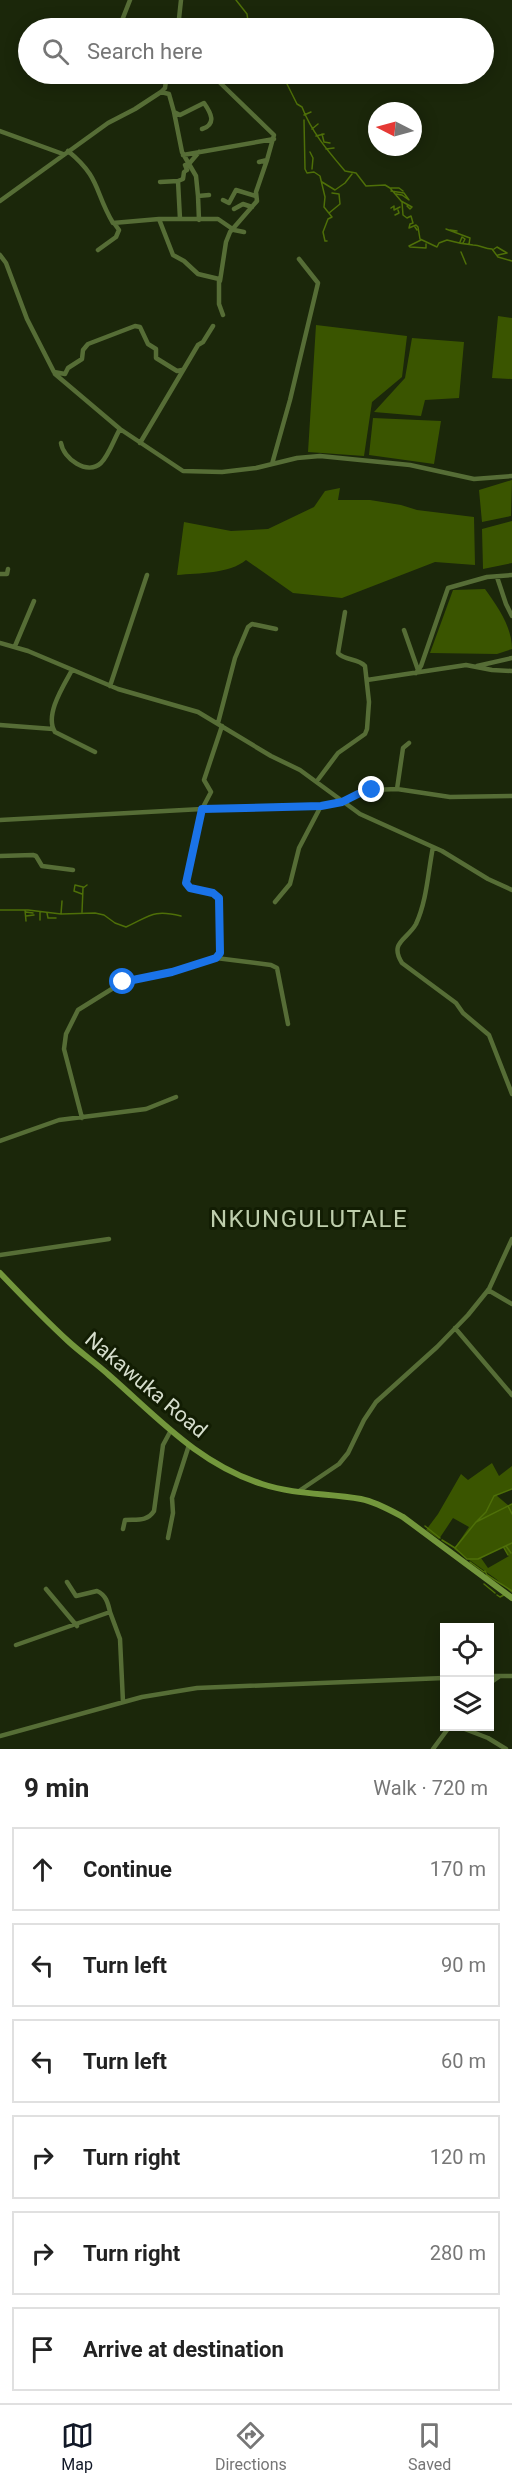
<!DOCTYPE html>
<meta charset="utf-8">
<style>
body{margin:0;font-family:Roboto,sans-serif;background:#f6f6f6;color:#222}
.controls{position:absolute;right:18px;bottom:18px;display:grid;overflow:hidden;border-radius:0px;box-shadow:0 3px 15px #0003}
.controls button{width:54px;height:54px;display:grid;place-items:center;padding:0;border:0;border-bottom:2px solid #e0e0e0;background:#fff;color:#222;font:30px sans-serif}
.compass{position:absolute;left:368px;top:102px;width:54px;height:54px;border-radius:50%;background:#fff;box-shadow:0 3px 15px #0003;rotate:276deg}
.stop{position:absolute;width:18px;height:18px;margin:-14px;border:4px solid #1a73e8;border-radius:50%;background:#fff}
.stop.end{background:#1a73e8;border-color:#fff;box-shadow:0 2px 6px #0008}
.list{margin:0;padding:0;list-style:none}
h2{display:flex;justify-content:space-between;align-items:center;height:78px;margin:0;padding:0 24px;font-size:26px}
h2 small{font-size:20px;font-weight:400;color:#767676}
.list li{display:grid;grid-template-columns:39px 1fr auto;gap:18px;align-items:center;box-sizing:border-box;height:84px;margin:0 12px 12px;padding:0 12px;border:2px solid #e0e0e0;border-radius:0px}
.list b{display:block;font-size:22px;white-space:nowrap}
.list em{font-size:20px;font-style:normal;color:#767676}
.icon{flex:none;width:33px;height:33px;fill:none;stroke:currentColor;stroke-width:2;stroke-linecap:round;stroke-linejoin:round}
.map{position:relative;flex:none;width:512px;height:1749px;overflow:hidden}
.search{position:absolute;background:#fff;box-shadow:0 3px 15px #0003;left:18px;right:18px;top:18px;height:66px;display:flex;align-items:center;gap:15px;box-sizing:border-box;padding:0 21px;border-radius:33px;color:#767676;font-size:22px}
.sheet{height:654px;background:#fff}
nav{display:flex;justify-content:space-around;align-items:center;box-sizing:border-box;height:84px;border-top:2px solid #e0e0e0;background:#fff;font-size:16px;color:#767676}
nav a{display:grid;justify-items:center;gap:3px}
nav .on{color:#111827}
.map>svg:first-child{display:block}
.green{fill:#3a5500;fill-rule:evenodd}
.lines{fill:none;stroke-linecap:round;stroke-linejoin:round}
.stream{stroke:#4e6f08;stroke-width:1.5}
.street{stroke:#566d36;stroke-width:4.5}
.secondary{stroke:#73973c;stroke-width:6}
.route{stroke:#1a73e8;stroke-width:8}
.labels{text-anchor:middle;stroke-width:6;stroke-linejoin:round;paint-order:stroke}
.street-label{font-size:21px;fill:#d6decd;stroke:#121d03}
.quarter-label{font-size:24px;letter-spacing:1.5px;fill:#beceac;stroke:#121d03}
</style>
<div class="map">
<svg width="512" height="1749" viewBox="0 0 512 1749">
<rect width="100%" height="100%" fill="#1b270a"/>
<path class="green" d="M498 316 512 318V379L492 378Z
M316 325 407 336 402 377 372 402 364 456 308 452Z
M412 338 464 342 459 398 425 400 421 416 374 412 405 378Z
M373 418 441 421 434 464 369 455Z
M512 480 511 516 482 522 479 490Z
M340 488 338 500H370L401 505 417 510 474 517 475 565 435 562 342 598 293 593 246 560C229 574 199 573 177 575L184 522 231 531 268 529 314 507 325 491Z
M512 521V563L483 569 482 529Z
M485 589C498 607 512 627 512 649L497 654 430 653 453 590Z
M492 1463 499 1476 512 1466V1489L496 1495 509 1506 512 1504V1593L496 1579 454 1549 469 1527 453 1518 439 1539 426 1530 438 1514 461 1474 468 1480ZM503 1547 509 1556 488 1568 481 1558Z"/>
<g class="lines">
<path class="stream" d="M236 0 247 14 249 28
M282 74 297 104 302 107C311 131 327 150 345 171L356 173 366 186 385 185 390 188 402 202 403 215 407 218 411 216 413 223 410 224 409 228 416 225 418 227 420 239 437 247 439 243 447 240C457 243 463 244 473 245 481 245 484 249 492 249L498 257 512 261
M304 115 311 112
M304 120 305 169 307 173 314 172 320 176 325 197 324 207 332 217 328 219 323 232 325 241H327
M312 129 318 124
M322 134 324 142 330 143
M316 136 324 134
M326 149 334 148
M310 152 313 158 312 169
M322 182 335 190 345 183 352 174
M391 188H399L403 191
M391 191 404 193 409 200 402 195 396 194
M401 201 412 207 410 209 407 206
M391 208 394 206V209
M394 210 400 207
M329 213 340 204 339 194 332 193
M395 215 399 213 398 210
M415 227 417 230
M446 229 470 238 469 244
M450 230 457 231
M421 240 409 246 410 247 426 248V244
M460 242 462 237 465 239 463 243
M494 249 497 247 507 253 498 255
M461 252 466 264
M82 894 74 891 75 885 83 887
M0 910H28L61 914 95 913 104 915 115 923 126 927C150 916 153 909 181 916
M25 910 26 921
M26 912 33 913
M40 912V920
M82 912 83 888 87 885
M47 913 48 918H56
M61 914 62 901
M26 916 34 915
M508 1506 512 1514
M477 1521 486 1512 494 1496 512 1489
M425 1526 440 1538
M442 1540 455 1548 476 1522 512 1504
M506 1546 511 1553
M455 1548 467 1559H478L512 1543
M504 1548 508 1555
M470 1562 484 1572
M485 1571 487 1575 512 1591
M484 1584 495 1593
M497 1595 500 1597 504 1595"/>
<path class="street" d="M97 28 101 21 119 28 130 0
M178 28 181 0
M211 74 274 135 267 160 259 162
M161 92 169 94 174 112 180 115 204 103C211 113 217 124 202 129
M174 112 182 152 196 176 198 196 209 195
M0 131 63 154
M68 151C101 178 94 191 113 223L159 219 173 255 184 261 198 274 219 279V304L223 315
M183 155 274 139
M188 165 199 152
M160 182 178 181
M198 196 199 220
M223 200 229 203 236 190 256 196
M0 201 108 123 135 109 161 92 165 88 167 74
M234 209 243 204 252 207
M159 219H218L234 230 244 232
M180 219 178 181 183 179 184 172 187 170 185 165
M98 250 116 237 119 230 114 223
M0 255 6 263 27 319 55 374 120 429 183 471 222 472 256 468 297 458 320 456 410 465 474 479 512 476
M220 281 226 242 230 232 257 201 256 192 267 160
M54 372 65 374 68 368 82 359 83 350 88 344 135 326 140 327 148 344 156 349V358L177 371 182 370
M61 443C63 458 87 476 101 463 109 455 114 439 120 429
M140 443 198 345 203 342 213 326
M272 464 290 400 318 283 299 259
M0 574H7L8 569
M497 577 506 604 512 616
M404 630 418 670
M0 643 28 651 118 689 198 712 271 756 300 770 360 814 442 851 488 879 512 890
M15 646 34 601
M477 666 512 658
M72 670C64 685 44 715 55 732L95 752
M416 673 421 666 448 588 487 577 512 575
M367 680 466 665 492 670 512 671
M110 686 147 575
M218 723 235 658 248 627 252 624 276 629
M0 725 53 729
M317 781 338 753 365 734 367 729 369 702 365 666C358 658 345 661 338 653L345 612
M397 789 403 748 409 743
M0 820 202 809 321 806 342 802 358 793 372 790 397 789 450 797 512 796
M433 847C428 872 427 900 416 924 407 940 389 942 402 963L456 1003 463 1013 489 1035 512 1094
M0 856 33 855 36 856 42 866 73 870
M275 902 290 884 299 848 321 806
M216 958 271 965 277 968 288 1024
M82 1118 64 1049 66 1034 78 1010 123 982 172 972 216 958 220 953 218 898 213 893 190 888 186 883 202 809 211 792 204 780 222 726
M0 1141 59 1120 146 1109 176 1097
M0 1255 109 1239
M488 1290 512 1304
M455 1328 512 1395
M299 1491 339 1464 348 1453 364 1420 376 1402 437 1347 468 1315 489 1289 512 1239
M123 1529 125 1520C136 1519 147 1522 154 1511L163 1445 170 1432
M168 1538 173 1513 172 1498 189 1445
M67 1582 76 1596 97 1591C106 1595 108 1603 110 1612
M46 1589 77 1626
M16 1645 110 1612 120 1639 123 1702
M490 1676H512
M490 1683 500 1676
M457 1726 488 1738 506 1749
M0 1736 142 1697 197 1688 444 1678
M433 1749 450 1726"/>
<path class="secondary" d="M0 1273C22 1296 44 1319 68 1341 81 1353 97 1364 110 1376 158 1418 199 1464 262 1484 295 1495 328 1493 361 1499 376 1502 390 1510 403 1517L512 1598"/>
</g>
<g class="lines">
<path class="route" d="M123 982 172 972 216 958 220 953 219 898 213 893 190 888 186 883 202 809 321 806 342 802 358 794 372 790"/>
</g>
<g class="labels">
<g class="street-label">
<text transform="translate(146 1385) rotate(40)" y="7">Nakawuka Road</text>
</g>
<g class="quarter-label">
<text x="309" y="1227">NKUNGULUTALE</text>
</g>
</g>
</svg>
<div class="controls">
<button><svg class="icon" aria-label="locate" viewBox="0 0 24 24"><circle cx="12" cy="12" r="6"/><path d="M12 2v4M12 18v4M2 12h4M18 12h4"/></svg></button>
<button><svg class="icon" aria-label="layers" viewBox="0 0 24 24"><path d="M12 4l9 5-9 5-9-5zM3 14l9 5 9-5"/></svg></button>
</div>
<svg class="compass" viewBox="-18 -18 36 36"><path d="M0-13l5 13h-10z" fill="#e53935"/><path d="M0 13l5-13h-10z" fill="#767676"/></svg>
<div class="stop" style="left:123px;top:982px"></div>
<div class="stop end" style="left:372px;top:790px"></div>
<div class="search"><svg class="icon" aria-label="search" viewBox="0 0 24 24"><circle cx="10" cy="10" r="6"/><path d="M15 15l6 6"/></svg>Search here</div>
</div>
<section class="sheet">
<h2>9 min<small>Walk · 720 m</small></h2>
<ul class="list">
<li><svg class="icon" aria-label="ahead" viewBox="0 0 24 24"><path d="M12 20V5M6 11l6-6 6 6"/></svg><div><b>Continue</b></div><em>170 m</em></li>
<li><svg class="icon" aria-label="left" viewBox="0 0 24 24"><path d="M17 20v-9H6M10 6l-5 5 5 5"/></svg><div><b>Turn left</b></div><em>90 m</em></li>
<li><svg class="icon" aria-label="left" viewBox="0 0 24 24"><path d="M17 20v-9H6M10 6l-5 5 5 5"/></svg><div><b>Turn left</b></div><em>60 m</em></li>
<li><svg class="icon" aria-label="right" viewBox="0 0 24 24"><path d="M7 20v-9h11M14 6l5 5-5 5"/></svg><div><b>Turn right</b></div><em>120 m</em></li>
<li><svg class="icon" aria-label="right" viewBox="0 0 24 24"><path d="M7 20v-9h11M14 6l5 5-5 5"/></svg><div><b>Turn right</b></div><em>280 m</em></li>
<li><svg class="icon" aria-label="arrive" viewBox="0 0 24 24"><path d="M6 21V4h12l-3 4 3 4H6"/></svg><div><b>Arrive at destination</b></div></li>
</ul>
</section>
<nav>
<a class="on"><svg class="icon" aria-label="map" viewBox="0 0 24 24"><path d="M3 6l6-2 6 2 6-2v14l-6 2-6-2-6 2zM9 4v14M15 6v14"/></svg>Map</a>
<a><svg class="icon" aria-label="directions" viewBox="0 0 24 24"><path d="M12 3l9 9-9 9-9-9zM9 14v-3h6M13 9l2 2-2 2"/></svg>Directions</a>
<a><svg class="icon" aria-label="saved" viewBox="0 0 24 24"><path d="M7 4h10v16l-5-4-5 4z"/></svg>Saved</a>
</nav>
